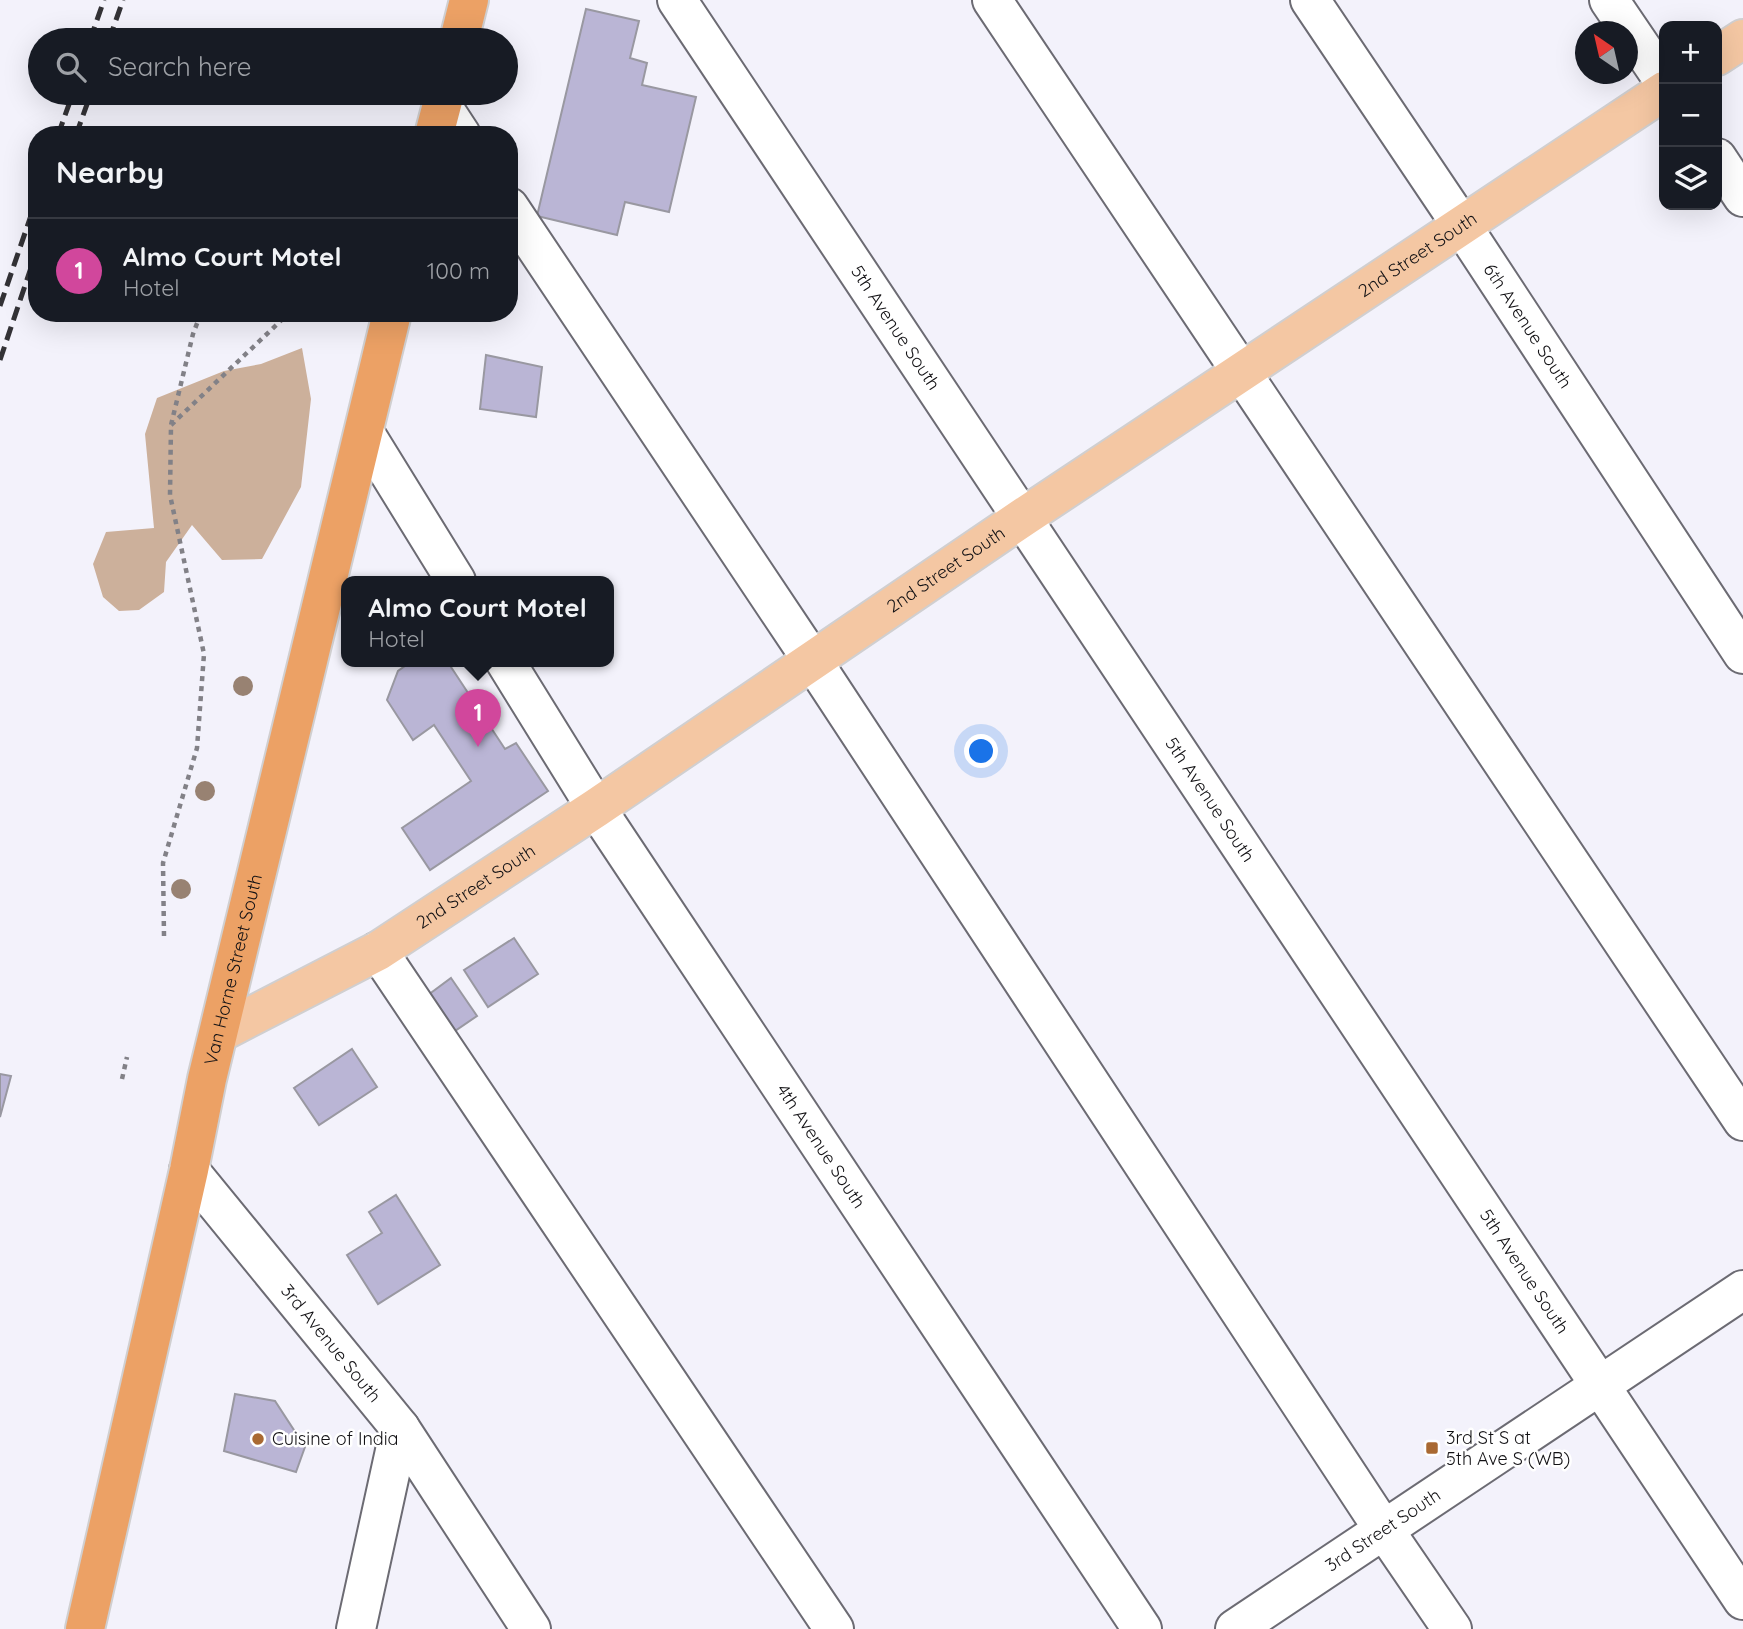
<!DOCTYPE html>
<meta charset="utf-8">
<style>
body{margin:0;font-family:Quicksand,sans-serif;background:#20242c;color:#f1f3f6}
.controls{position:absolute;right:21px;top:21px;display:grid;overflow:hidden;border-radius:14px;box-shadow:0 7px 28px #0002}
.controls button{width:63px;height:63px;display:grid;place-items:center;padding:0;border:0;border-bottom:2px solid #363941;background:#171b24;color:#f1f3f6;font:35px sans-serif}
.compass{position:absolute;left:1575px;top:21px;width:63px;height:63px;border-radius:50%;background:#171b24;box-shadow:0 7px 28px #0002;rotate:326deg}
.you{position:absolute;left:982px;top:752px;width:24px;height:24px;margin:-18px;border:5px solid #fff;border-radius:50%;background:#1a73e8;box-shadow:0 0 0 10px #1a73e833}
.badge{display:grid;place-items:center;width:46px;height:46px;border-radius:50%;background:#a96932;color:#fff;font-size:23px;font-weight:700}
.pin{position:absolute;translate:-50% -58px;filter:drop-shadow(0 2px 4px #0008)}
.pin::after{content:'';position:absolute;top:37px;width:24px;height:21px;background:inherit;clip-path:polygon(0 0,100% 0,50% 100%)}
.popup{position:absolute;left:341px;top:576px;width:273px;height:91px;box-sizing:border-box;display:grid;place-content:center;border-radius:14px;background:#171b24;filter:drop-shadow(0 2px 5px #0005);font-size:23px;white-space:nowrap;color:#9ea1a6}
.popup b{font-size:26px;color:#f1f3f6}
.popup::after{content:'';position:absolute;left:50%;top:100%;margin-left:-14px;border:14px solid transparent;border-top-color:#171b24}
.list{margin:0;padding:0;list-style:none}
h2{display:flex;justify-content:space-between;align-items:center;height:91px;margin:0;padding:0 28px;font-size:30px}
h2 small{font-size:23px;font-weight:400;color:#9ea1a6}
.list li{display:grid;grid-template-columns:46px 1fr auto;gap:21px;align-items:center;box-sizing:border-box;height:105px;padding:0 28px;border-top:2px solid #363941}
.list b{display:block;font-size:26px;white-space:nowrap}
.list p{margin:0;font-size:23px;white-space:nowrap;color:#9ea1a6}
.list em{font-size:23px;font-style:normal;color:#9ea1a6}
.icon{flex:none;width:38px;height:38px;fill:none;stroke:currentColor;stroke-width:2;stroke-linecap:round;stroke-linejoin:round}
.map{position:relative;flex:none;width:1743px;height:1629px;overflow:hidden}
.search{position:absolute;background:#171b24;box-shadow:0 7px 28px #0002;left:28px;top:28px;width:490px;height:77px;display:flex;align-items:center;gap:18px;box-sizing:border-box;padding:0 24px;border-radius:38px;color:#9ea1a6;font-size:26px}
.panel{position:absolute;background:#171b24;box-shadow:0 7px 28px #0002;left:28px;top:126px;width:490px;height:196px;border-radius:28px}
.map>svg:first-child{display:block}
.forest{fill:#ccb09b}
.building{fill:#bab5d5;stroke:#9998a1;stroke-width:2}
.lines{fill:none;stroke-linecap:round;stroke-linejoin:round}
.minor-casing{stroke:#6c6b73;stroke-width:42}
.major-casing{stroke:#d0cfd0;stroke-width:42}
.highway-casing{stroke:#d0cfd0;stroke-width:42}
.path{stroke:#828187;stroke-width:4.5;stroke-dasharray:5 5;stroke-linecap:butt}
.minor{stroke:#fff;stroke-width:38}
.major{stroke:#f4c7a3;stroke-width:38}
.highway{stroke:#eca165;stroke-width:38}
.rail{stroke:#333236;stroke-width:5;stroke-dasharray:14 7;stroke-linecap:butt}
.tree{fill:#988272}
.poi-dot{fill:#a96932;stroke:#fff;stroke-width:2.5}
.labels{text-anchor:middle;stroke-width:5;stroke-linejoin:round;paint-order:stroke}
.street-label{font-size:18px;fill:#121114;stroke:#fff}
.poi-label{font-size:18px;fill:#121114;stroke:#fff;text-anchor:start}
</style>
<div class="map">
<svg width="1743" height="1629" viewBox="0 0 1743 1629">
<rect width="100%" height="100%" fill="#f3f2fb"/>
<path class="forest" d="M302 348 311 399 301 487 262 559 222 560 192 525 166 562 164 592 139 610 119 611 103 597 93 564 106 532 154 528 145 434 157 398 224 371 261 364Z"/>
<path class="building" d="M586 9 639 21 630 58 647 63 642 85 696 97 669 212 625 202 617 235 537 216Z
M486 355 542 367 536 417 480 409Z
M412 661H447L505 749 516 743 548 791 430 870 402 828 471 781 434 725 413 740 387 700 398 671Z
M514 938 538 974 488 1007 464 970Z
M451 978 477 1016 449 1035 424 998Z
M352 1049 377 1087 319 1125 294 1088Z
M0 1074 11 1076 0 1117Z
M396 1195 440 1265 378 1304 347 1255 382 1233 369 1212Z
M235 1394 275 1401 305 1447 296 1472 224 1451Z"/>
<g class="lines">
<g class="minor-casing">
<g id="minor">
<path id="s1" d="M677 0 1743 1600"/>
<path d="M992 0 1743 1121"/>
<path id="s2" d="M1310 0 1462 226 1743 654"/>
<path d="M1609 0 1664 81"/>
<path d="M442 106 461 135"/>
<path d="M1717 158 1743 197"/>
<path d="M509 207 804 648 1372 1512 1452 1629"/>
<path d="M364 432 456 581"/>
<path id="s3" d="M505 661 596 808 1142 1629"/>
<path d="M378 951 834 1629"/>
<path id="s4" d="M189 1170 400 1428 531 1629"/>
<path d="M356 1629 400 1428"/>
<path id="s5" d="M1235 1629 1743 1290"/>
</g>
</g>
<g class="major-casing">
<g id="major">
<path d="M1717 56 1743 39"/>
<path id="s6" d="M219 1033 378 951 596 808 1022 518 1664 91"/>
</g>
</g>
<g class="highway-casing">
<g id="highway">
<path d="M459 40 469 0"/>
<path d="M434 135 445 93"/>
<path id="s7" d="M85 1629 189 1170 207 1079 392 313"/>
</g>
</g>
<path class="path" d="M171 425 289 313
M164 936 163 863 197 748 204 654 170 495 171 425 193 334 201 313
M122 1079 127 1057"/>
<use href="#minor" class="minor"/>
<use href="#major" class="major"/>
<use href="#highway" class="highway"/>
<path class="rail" d="M90 40 104 0
M109 40 123 0
M58 135 73 93
M76 135 91 93
M0 306 37 198
M0 360 37 250"/>
</g>
<g class="tree">
<circle cx="243" cy="686" r="10"/>
<circle cx="205" cy="791" r="10"/>
<circle cx="181" cy="889" r="10"/>
</g>
<g class="poi-dot">
<circle cx="258" cy="1439" r="7"/>
<rect x="1425" y="1441" width="14" height="14" rx="3.5"/>
</g>
<g class="labels">
<g class="street-label">
<text dy="6" stroke="none"><textPath href="#s6" startOffset="1430">2nd Street South</textPath></text>
<text dy="6" stroke="none"><textPath href="#s2" startOffset="392">6th Avenue South</textPath></text>
<text dy="6" stroke="none"><textPath href="#s1" startOffset="394">5th Avenue South</textPath></text>
<text dy="6" stroke="none"><textPath href="#s6" startOffset="863">2nd Street South</textPath></text>
<text dy="6" stroke="none"><textPath href="#s1" startOffset="961">5th Avenue South</textPath></text>
<text dy="6" stroke="none"><textPath href="#s6" startOffset="296">2nd Street South</textPath></text>
<text dy="6" stroke="none"><textPath href="#s7" startOffset="676">Van Horne Street South</textPath></text>
<text dy="6" stroke="none"><textPath href="#s3" startOffset="579">4th Avenue South</textPath></text>
<text dy="6" stroke="none"><textPath href="#s1" startOffset="1528">5th Avenue South</textPath></text>
<text dy="6" stroke="none"><textPath href="#s4" startOffset="224">3rd Avenue South</textPath></text>
<text dy="6" stroke="none"><textPath href="#s5" startOffset="178">3rd Street South</textPath></text>
</g>
<g class="poi-label">
<text x="1446" y="1444">3rd St S at<tspan x="1446" dy="21">5th Ave S (WB)</tspan></text>
<text x="272" y="1445">Cuisine of India</text>
</g>
</g>
</svg>
<div class="controls">
<button>+</button>
<button>−</button>
<button><svg class="icon" aria-label="layers" viewBox="0 0 24 24"><path d="M12 4l9 5-9 5-9-5zM3 14l9 5 9-5"/></svg></button>
</div>
<svg class="compass" viewBox="-18 -18 36 36"><path d="M0-13l5 13h-10z" fill="#e53935"/><path d="M0 13l5-13h-10z" fill="#9ea1a6"/></svg>
<div class="you"></div>
<div class="pin badge" style="left:478px;top:747px;background:#d1479c">1</div>
<div class="popup"><b>Almo Court Motel</b>Hotel</div>
<div class="search"><svg class="icon" aria-label="search" viewBox="0 0 24 24"><circle cx="10" cy="10" r="6"/><path d="M15 15l6 6"/></svg>Search here</div>
<section class="panel">
<h2>Nearby<small></small></h2>
<ul class="list">
<li><span class="badge" style="background:#d1479c">1</span><div><b>Almo Court Motel</b><p>Hotel</p></div><em>100 m</em></li>
</ul>
</section>
</div>
